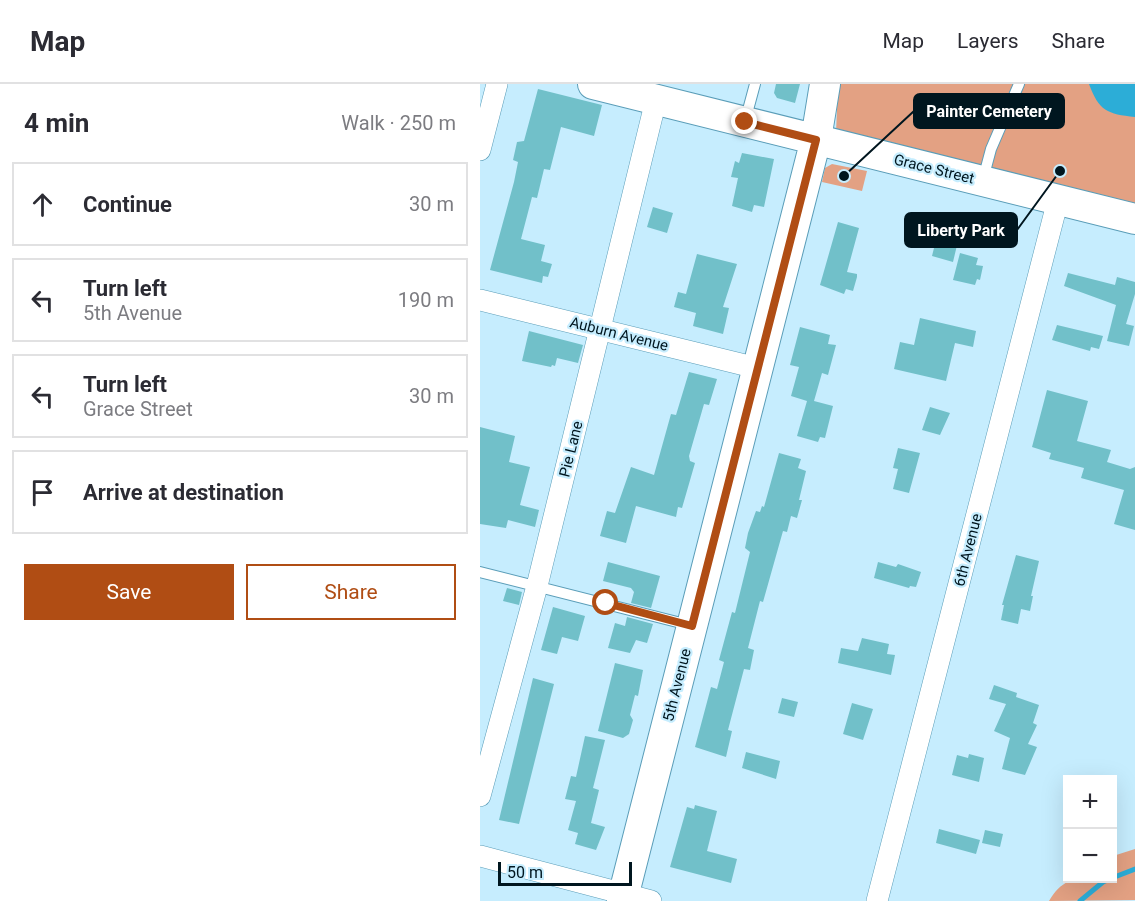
<!DOCTYPE html>
<meta charset="utf-8">
<style>
body{margin:0;font-family:Roboto,sans-serif;background:#f7f7f7;color:#2b2b33}
.controls{position:absolute;right:18px;bottom:18px;display:grid;overflow:hidden;border-radius:0px;box-shadow:0 6px 24px #0002}
.controls button{width:54px;height:54px;display:grid;place-items:center;padding:0;border:0;border-bottom:2px solid #e1e1e2;background:#fff;color:#2b2b33;font:30px sans-serif}
.scale{position:absolute;left:18px;bottom:15px;width:134px;box-sizing:border-box;padding-left:6px;border:3px solid #00161f;border-top:0;font-size:16px;line-height:21px;white-space:nowrap;color:#00161f;-webkit-text-stroke:4px #c6edfe;paint-order:stroke}
.stop{position:absolute;width:18px;height:18px;margin:-14px;border:4px solid #b04d14;border-radius:50%;background:#fff}
.stop.end{background:#b04d14;border-color:#fff;box-shadow:0 2px 6px #0008}
.list{margin:0;padding:0;list-style:none}
h2{display:flex;justify-content:space-between;align-items:center;height:78px;margin:0;padding:0 24px;font-size:26px}
h2 small{font-size:20px;font-weight:400;color:#7c7c81}
.list li{display:grid;grid-template-columns:39px 1fr auto;gap:18px;align-items:center;box-sizing:border-box;height:84px;margin:0 12px 12px;padding:0 12px;border:2px solid #e1e1e2;border-radius:0px}
.list b{display:block;font-size:22px;white-space:nowrap}
.list p{margin:0;font-size:20px;white-space:nowrap;color:#7c7c81}
.list em{font-size:20px;font-style:normal;color:#7c7c81}
.actions{display:flex;gap:12px;padding:18px 24px}
.actions a{flex:1;padding:14px 0;border:2px solid #b04d14;border-radius:0px;text-align:center;font-size:21px;color:#b04d14}
.actions .main{background:#b04d14;color:#fff}
.icon{flex:none;width:33px;height:33px;fill:none;stroke:currentColor;stroke-width:2;stroke-linecap:round;stroke-linejoin:round}
.map{position:relative;flex:none;width:655px;height:817px;overflow:hidden}
header{display:flex;align-items:center;gap:36px;box-sizing:border-box;height:84px;padding:0 30px;background:#fff;border-bottom:2px solid #e1e1e2}
header strong{font-size:28px}
nav{display:flex;gap:33px;margin-inline-start:auto;font-size:21px}
main{display:flex}
aside{flex:1;background:#fff}
.map>svg:first-child{display:block}
.green{fill:#e3a183}
.water{fill:#2cadd7}
.lines{fill:none;stroke-linecap:round;stroke-linejoin:round}
.stream{stroke:#2cadd7;stroke-width:5}
.building{fill:#71c0c9}
.lane-casing{stroke:#5a9db8;stroke-width:12}
.street-casing{stroke:#5a9db8;stroke-width:22}
.secondary-casing{stroke:#5a9db8;stroke-width:32}
.lane{stroke:#fff;stroke-width:10}
.street{stroke:#fff;stroke-width:21}
.secondary{stroke:#fff;stroke-width:30}
.route{stroke:#b04d14;stroke-width:8}
.labels{text-anchor:middle;stroke-width:4.5;stroke-linejoin:round;paint-order:stroke}
.street-label{font-size:15px;fill:#00161f;stroke:#c6edfe}
.leader{fill:none;stroke:#00161f;stroke-width:2}
.callout-dot{fill:#00161f;stroke:#c6edfe;stroke-width:2}
.callout{fill:#00161f;stroke:#00161f;stroke-width:2}
.callout-label{font-size:16px;text-anchor:middle;font-weight:bold;fill:#fff}
</style>
<header>
<strong>Map</strong>
<nav><a>Map</a><a>Layers</a><a>Share</a></nav>
</header>
<main>
<aside>
<h2>4 min<small>Walk · 250 m</small></h2>
<ul class="list">
<li><svg class="icon" aria-label="ahead" viewBox="0 0 24 24"><path d="M12 20V5M6 11l6-6 6 6"/></svg><div><b>Continue</b></div><em>30 m</em></li>
<li><svg class="icon" aria-label="left" viewBox="0 0 24 24"><path d="M17 20v-9H6M10 6l-5 5 5 5"/></svg><div><b>Turn left</b><p>5th Avenue</p></div><em>190 m</em></li>
<li><svg class="icon" aria-label="left" viewBox="0 0 24 24"><path d="M17 20v-9H6M10 6l-5 5 5 5"/></svg><div><b>Turn left</b><p>Grace Street</p></div><em>30 m</em></li>
<li><svg class="icon" aria-label="arrive" viewBox="0 0 24 24"><path d="M6 21V4h12l-3 4 3 4H6"/></svg><div><b>Arrive at destination</b></div></li>
</ul>
<div class="actions"><a class="main">Save</a><a>Share</a></div>
</aside>
<div class="map">
<svg width="655" height="817" viewBox="0 0 655 817">
<rect width="100%" height="100%" fill="#c6edfe"/>
<path class="green" d="M358 0H655V124L356 49Z
M352 80 387 87 382 107 342 98 345 84Z
M655 765V816L569 817C585 789 604 794 632 794L633 772Z"/>
<path class="water" d="M609 0H655V33C627 30 619 27 609 0Z"/>
<g class="lines">
<path class="stream" d="M632 794 655 785
M600 817 623 798 632 794"/>
</g>
<path class="building" d="M296 0H320L315 19 297 14 294 9Z
M58 5 122 21 114 52 81 43 70 86 64 85 57 114 52 113 41 155 65 161 61 177 72 180 68 193 63 192 62 199 10 186 34 98 38 78 33 76 37 58 44 57Z
M262 69 294 75 284 123 274 121 272 128 252 122 258 94 251 93 255 77 259 79Z
M173 123 193 129 187 149 167 143Z
M358 138 379 144 367 188 377 190V193L373 207 366 205 364 210 340 201Z
M457 152 478 157 473 178 452 172Z
M480 169 498 174 496 181 503 182 500 196 497 195 495 201 473 196Z
M217 170 257 180 243 223 249 224 243 250 213 242 216 229 194 223 198 208 206 210Z
M588 189 635 201 637 193 655 198V210L646 240 654 242 649 262 627 257 636 221 584 202Z
M440 234 496 247 493 263 475 259 466 297 414 285 420 258 434 261Z
M577 241 623 252 619 265 611 263 610 267 572 256Z
M320 243 350 251 348 260 356 261 348 291 342 289 334 317 353 322 345 354 340 353 338 358 317 352 327 317 311 312 319 283 310 281Z
M49 247 103 261 98 279 77 274 75 282 72 281 71 283 42 277Z
M209 288 237 295 229 321 224 320 209 372 210 377 215 379 202 424 198 423 196 433 156 422 146 459 120 452 127 427 135 429 151 383 174 391 191 330 196 331Z
M567 306 608 317 597 357 631 366 627 378 650 385 655 383V446L634 440 644 406 601 394 604 384 569 375 571 369 552 363Z
M450 323 470 329 460 351 442 346Z
M0 343 35 352 29 378 50 383 40 421 59 426 55 443 28 436 26 444 0 440Z
M418 364 440 369 429 409 413 405 418 385 413 384Z
M299 369 321 375 318 384 326 387 319 416H322L317 434 311 432 307 448 303 447 283 518 280 517 268 564 274 566 270 586 264 585 248 646 252 647 246 673 215 663 231 603 237 605 244 578 239 576 252 528 255 529 270 468 265 464 268 449 276 427 280 428 282 422 284 423Z
M536 471 559 477 551 512H553L550 527 541 525 538 540 521 536 524 521H522Z
M128 478 180 492 171 524 151 519 154 508 151 504 123 497Z
M398 478 416 483 418 480 441 488 436 503 430 502 429 504 394 494Z
M27 504 42 508 39 521 23 517Z
M73 523 105 532 98 557 82 553 77 570 61 566Z
M147 533 173 540 167 559 156 556 150 569 128 564 135 539 145 542Z
M382 554 409 560 407 570 415 571 411 591 358 579 361 564 378 567Z
M135 579 163 586 158 612 155 611 150 631 153 636 149 650 143 654 118 647Z
M53 594 74 600 39 740 19 736Z
M514 601 537 609 536 613 559 621 553 639 557 641 548 660 557 663 545 691 522 685 530 654 514 647 526 620 509 615Z
M302 614 318 618 314 633 298 629Z
M372 619 393 625 383 656 363 650Z
M105 652 125 656 113 704 119 706 111 739 125 743 116 766 95 760 98 749 88 746 96 717 85 715 91 692 96 693Z
M266 668 300 677 296 695 262 684Z
M489 670 504 674 499 698 472 691 477 671 488 674Z
M215 721 237 727 227 767 257 775 251 799 190 783 207 723 214 725Z
M459 745 500 756 496 770 456 759Z
M505 746 523 750 520 763 502 759Z"/>
<g class="lines">
<g class="lane-casing">
<path id="lane" d="M265 37 275 0
M503 95 511 65 539 0
M0 488 209 541"/>
</g>
<g class="street-casing">
<path id="street" d="M0 66 17 0
M0 216 277 284
M0 712 57 502 176 16
M0 772 171 817
M397 817 578 116"/>
</g>
<g class="secondary-casing">
<path id="secondary" d="M113 0 655 135
M142 817 336 55 345 0"/>
</g>
<use href="#lane" class="lane"/>
<use href="#street" class="street"/>
<use href="#secondary" class="secondary"/>
</g>
<g class="lines">
<path class="route" d="M126 519 212 542 336 56 265 38"/>
</g>
<g class="labels">
<g class="street-label">
<text transform="translate(454 85) rotate(14)" y="5">Grace Street</text>
<text transform="translate(139 250) rotate(14)" y="5">Auburn Avenue</text>
<text transform="translate(91 365) rotate(-76)" y="5">Pie Lane</text>
<text transform="translate(488 466) rotate(-76)" y="5">6th Avenue</text>
<text transform="translate(197 601) rotate(-76)" y="5">5th Avenue</text>
</g>
</g>
<path class="leader" d="M364 92L434 27M580 87L537 146"/>
<g class="callout-dot">
<circle cx="364" cy="92" r="6"/>
<circle cx="580" cy="87" r="6"/>
</g>
<g class="callout">
<rect x="434" y="10" width="150" height="34" rx="6"/>
<rect x="425" y="129" width="112" height="34" rx="6"/>
</g>
<g class="callout-label">
<text x="509" y="33">Painter Cemetery</text>
<text x="481" y="152">Liberty Park</text>
</g>
</svg>
<div class="controls">
<button>+</button>
<button>−</button>
</div>
<div class="scale">50 m</div>
<div class="stop" style="left:126px;top:519px"></div>
<div class="stop end" style="left:265px;top:38px"></div>
</div>
</main>
